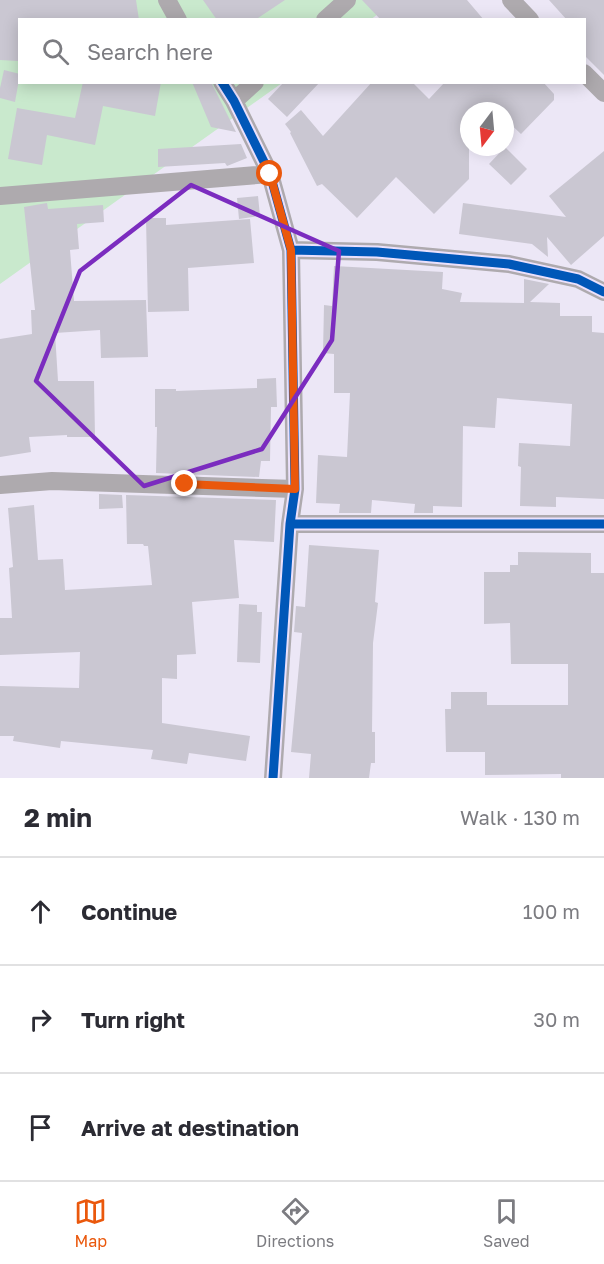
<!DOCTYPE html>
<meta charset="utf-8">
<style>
body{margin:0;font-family:"Golos Text",sans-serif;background:#f2f2f3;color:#2b2b33}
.compass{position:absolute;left:460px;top:102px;width:54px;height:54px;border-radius:50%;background:#fff;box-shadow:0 3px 15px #0003;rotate:196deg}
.stop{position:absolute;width:18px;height:18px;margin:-14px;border:4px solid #ea580c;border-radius:50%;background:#fff}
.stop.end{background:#ea580c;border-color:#fff;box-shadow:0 2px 6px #0008}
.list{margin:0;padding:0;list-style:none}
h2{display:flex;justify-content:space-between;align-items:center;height:78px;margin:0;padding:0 24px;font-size:26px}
h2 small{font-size:20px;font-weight:400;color:#7c7c81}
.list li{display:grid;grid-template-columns:39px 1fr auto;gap:18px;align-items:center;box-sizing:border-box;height:108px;padding:0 24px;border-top:2px solid #e1e1e2}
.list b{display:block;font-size:22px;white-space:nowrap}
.list em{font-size:20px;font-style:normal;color:#7c7c81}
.icon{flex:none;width:33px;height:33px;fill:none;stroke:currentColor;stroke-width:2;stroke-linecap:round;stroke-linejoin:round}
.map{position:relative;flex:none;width:604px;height:778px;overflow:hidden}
.search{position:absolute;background:#fff;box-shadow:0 3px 15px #0003;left:18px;right:18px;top:18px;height:66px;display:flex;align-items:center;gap:15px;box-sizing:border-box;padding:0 21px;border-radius:0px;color:#7c7c81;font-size:22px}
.sheet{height:402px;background:#fff}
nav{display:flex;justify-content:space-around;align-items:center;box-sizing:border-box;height:84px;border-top:2px solid #e1e1e2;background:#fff;font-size:16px;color:#7c7c81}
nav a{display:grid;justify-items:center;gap:3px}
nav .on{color:#ea580c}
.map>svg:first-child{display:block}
.green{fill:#c9e9cd}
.building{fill:#cac7d2}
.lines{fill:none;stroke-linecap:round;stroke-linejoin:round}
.street{stroke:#aeaaae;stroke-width:18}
.cycleway-casing{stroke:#ebe1fc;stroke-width:13}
.cycleway{stroke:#0057b8;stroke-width:9}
.route{stroke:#ea580c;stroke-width:8}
.marked{fill:none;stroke:#7b2cbf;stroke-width:4.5;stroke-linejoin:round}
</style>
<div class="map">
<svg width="604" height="778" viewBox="0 0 604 778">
<rect width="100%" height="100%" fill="#ece7f6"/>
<path class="green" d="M0 0H397L370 20H20V82L282 83 0 284Z"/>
<path class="building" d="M0 0H136L139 20H20L18 61 0 60Z
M203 0H285L255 20H217Z
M362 0H467L484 20H381Z
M549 0H604V75L585 56V20H567Z
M4 70 20 74 15 102 0 98V88Z
M83 82H161L155 116 103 106 95 145 47 135 42 165 8 159 17 108 75 118Z
M192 82H211L236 132 211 127Z
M284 82H320L287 117 268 99Z
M372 82H412L429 99 445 82H543L554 94V100L521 134 505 119V111H469V179L434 214 396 177 357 218 322 184 317 186 290 133 291 132 285 124 301 110 323 136Z
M241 144 247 158 227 166 225 163 158 167V149Z
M505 147 527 169 511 185 489 164Z
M604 151V236L571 265 547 237 548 257 532 244 459 234 463 203 566 217 549 196Z
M258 196 260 216 239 219 237 198Z
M47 203 48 209 103 205 104 222 77 224 79 249 70 250 74 301 146 300 148 357 101 358 100 330 55 333 58 381H94L95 437H67V435L29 437 31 452 0 457V339L32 334 31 310H35L24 207Z
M146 218H166V225L250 219 254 263 188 268 189 311 148 312Z
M334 266 443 272 442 289 462 293 460 302 524 303V279L549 284 530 302 560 303V316H592V332L604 333V499L556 497V507L520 506 521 467 518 466 519 443 570 446 572 404 497 398 495 428 463 426 462 507 433 506V513H414L415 504 372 500 371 513H339L340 504 316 503 318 455 347 457 350 393H334V354L323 353 324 305 332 306Z
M276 378 277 407H271L270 461H261L259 477 156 473 157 427H155V389H176V391L257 388V379Z
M99 494 122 495 123 508 99 509Z
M126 495 276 500 274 542 234 540 239 598 192 602 196 654 177 655V679L162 678V723L250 736 246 761 189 753 187 764 151 759 153 750 61 741 60 748 13 741 14 736H0V686L79 688 80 652 0 655V618H12L9 568 13 567 8 508 34 505 38 560 63 559 65 590 152 585 148 546H144L143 544H127Z
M309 545 379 550 375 602 378 603 373 643 372 732H375V763H371L369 778H309L311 754 291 752 302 633 294 632 296 606 305 607Z
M518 552 591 553V573H604V778H561V774L485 775V752H446L445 709H451V692H487V705H568V664H511L510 623 484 624V572H510V565H518Z
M239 604 257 605V612H262L260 663 237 662Z"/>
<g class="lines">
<path class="street" d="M167 0 178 20
M511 0 530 20
M325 20 347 0
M584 73 604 93
M222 82 234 101 270 174 291 250 295 489 290 524 273 778
M234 101 255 82
M0 196 270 174
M291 250 377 252 509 264 578 279 604 292
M0 485 52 481 295 489
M290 524H604"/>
<g class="cycleway-casing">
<path id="cycleway" d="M222 82 234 101 270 174 291 250 295 489 290 524 273 778
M291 250 377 252 509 264 578 279 604 292
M290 524H604"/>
</g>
<use href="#cycleway" class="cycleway"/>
</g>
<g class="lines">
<path class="route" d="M185 484 295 489 291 250 270 174"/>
</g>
<path class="marked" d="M191 185 339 251 332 340 262 449 144 486 36 381 80 271Z"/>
</svg>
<svg class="compass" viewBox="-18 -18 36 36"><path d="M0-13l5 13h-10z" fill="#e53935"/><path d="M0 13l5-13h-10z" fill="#7c7c81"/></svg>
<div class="stop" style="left:270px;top:174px"></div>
<div class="stop end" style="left:185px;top:484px"></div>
<div class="search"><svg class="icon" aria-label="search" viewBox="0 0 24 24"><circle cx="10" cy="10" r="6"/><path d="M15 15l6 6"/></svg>Search here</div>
</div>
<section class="sheet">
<h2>2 min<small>Walk · 130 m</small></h2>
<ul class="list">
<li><svg class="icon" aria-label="ahead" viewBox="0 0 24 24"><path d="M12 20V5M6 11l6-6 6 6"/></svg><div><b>Continue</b></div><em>100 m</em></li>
<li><svg class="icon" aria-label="right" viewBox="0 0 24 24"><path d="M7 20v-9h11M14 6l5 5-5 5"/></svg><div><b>Turn right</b></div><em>30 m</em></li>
<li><svg class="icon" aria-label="arrive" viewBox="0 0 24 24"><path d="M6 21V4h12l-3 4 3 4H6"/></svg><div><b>Arrive at destination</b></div></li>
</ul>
</section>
<nav>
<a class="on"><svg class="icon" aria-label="map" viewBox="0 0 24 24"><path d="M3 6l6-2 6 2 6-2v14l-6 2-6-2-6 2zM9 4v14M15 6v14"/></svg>Map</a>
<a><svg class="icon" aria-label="directions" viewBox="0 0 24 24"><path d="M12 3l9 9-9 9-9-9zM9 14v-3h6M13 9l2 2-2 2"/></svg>Directions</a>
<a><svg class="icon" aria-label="saved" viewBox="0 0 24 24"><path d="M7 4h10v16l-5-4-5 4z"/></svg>Saved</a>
</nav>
